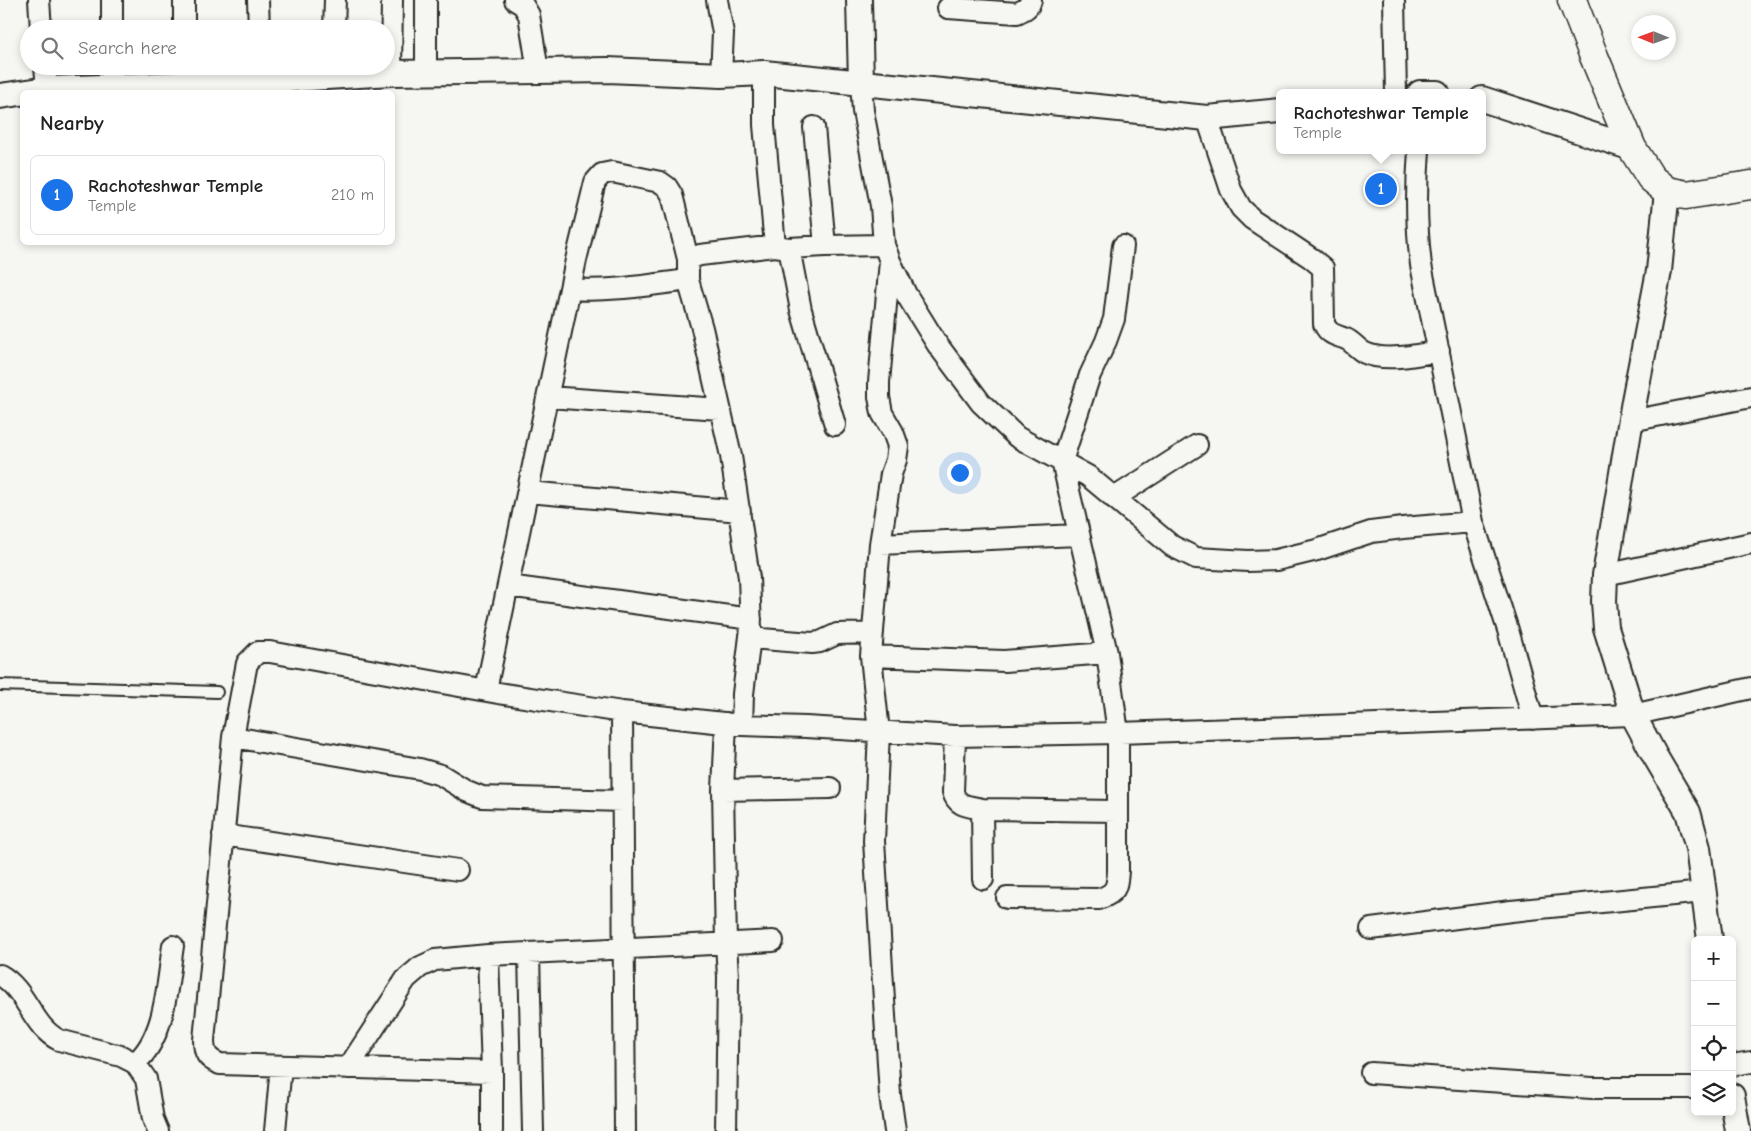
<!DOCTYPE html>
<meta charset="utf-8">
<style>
body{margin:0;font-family:"Comic Neue",sans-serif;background:#f6f6f6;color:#222}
.controls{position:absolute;right:15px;bottom:15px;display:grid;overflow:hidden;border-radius:8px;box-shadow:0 2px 8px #0003}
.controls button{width:45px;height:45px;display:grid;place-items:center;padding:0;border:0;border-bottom:1px solid #e0e0e0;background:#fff;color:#222;font:25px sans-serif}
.compass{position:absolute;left:1631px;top:15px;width:45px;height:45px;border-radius:50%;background:#fff;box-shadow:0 2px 8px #0003;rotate:271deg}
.you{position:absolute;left:959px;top:472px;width:18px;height:18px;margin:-12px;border:4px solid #fff;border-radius:50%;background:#1a73e8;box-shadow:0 0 0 8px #1a73e833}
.badge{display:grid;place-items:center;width:32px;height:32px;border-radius:50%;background:#1a73e8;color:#fff;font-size:16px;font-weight:700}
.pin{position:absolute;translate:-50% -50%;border:2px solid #fff;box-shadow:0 1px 5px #0006}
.popup{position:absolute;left:1276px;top:89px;width:210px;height:65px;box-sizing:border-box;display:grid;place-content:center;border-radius:8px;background:#fff;filter:drop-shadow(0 1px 4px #0005);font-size:16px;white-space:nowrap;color:#767676}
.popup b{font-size:19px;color:#222}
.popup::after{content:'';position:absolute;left:50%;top:100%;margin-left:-10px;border:10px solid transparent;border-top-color:#fff}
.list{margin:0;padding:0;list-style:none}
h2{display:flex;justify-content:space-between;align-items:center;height:65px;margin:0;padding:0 20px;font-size:21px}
h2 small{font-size:16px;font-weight:400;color:#767676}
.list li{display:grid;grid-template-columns:32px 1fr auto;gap:15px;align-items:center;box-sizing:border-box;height:80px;margin:0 10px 10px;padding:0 10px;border:1px solid #e0e0e0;border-radius:8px}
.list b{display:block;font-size:19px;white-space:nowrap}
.list p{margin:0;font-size:16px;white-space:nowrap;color:#767676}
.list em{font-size:16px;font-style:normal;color:#767676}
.icon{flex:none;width:28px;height:28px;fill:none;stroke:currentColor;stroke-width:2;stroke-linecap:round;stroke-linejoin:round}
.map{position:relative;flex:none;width:1751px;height:1131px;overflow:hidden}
.search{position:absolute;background:#fff;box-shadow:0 2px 8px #0003;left:20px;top:20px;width:375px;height:55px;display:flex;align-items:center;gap:12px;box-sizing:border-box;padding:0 18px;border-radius:28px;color:#767676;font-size:19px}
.panel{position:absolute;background:#fff;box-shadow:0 2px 8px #0003;left:20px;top:90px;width:375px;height:155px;border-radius:8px}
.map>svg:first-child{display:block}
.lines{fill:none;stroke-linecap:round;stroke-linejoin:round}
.service-casing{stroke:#2b2b2b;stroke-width:14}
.minor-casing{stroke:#2b2b2b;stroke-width:24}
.tertiary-casing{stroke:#2b2b2b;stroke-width:28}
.secondary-casing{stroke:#2b2b2b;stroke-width:31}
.service{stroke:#f6f6f2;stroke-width:10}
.minor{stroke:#f6f6f2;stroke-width:20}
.tertiary{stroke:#f6f6f2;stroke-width:24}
.secondary{stroke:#f6f6f2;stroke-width:28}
</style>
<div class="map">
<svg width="1751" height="1131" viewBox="0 0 1751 1131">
<rect width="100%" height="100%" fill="#f6f6f2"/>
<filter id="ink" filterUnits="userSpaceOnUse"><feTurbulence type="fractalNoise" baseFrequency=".02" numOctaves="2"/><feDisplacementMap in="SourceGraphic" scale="10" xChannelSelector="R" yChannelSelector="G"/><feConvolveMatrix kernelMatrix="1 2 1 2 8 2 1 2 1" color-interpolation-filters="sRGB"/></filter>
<g filter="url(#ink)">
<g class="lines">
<g class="service-casing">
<path id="service" d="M0 685 217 692"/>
</g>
<g class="minor-casing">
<path id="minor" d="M39 0 41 29
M184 0V29
M258 0 259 29
M515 0 523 5 529 15 538 71
M717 0 723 33 721 75
M1394 0 1396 93
M948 8 1017 13C1024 10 1029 8 1031 0
M112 29V0
M334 29 335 0
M45 66 47 89
M185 66V84
M261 66 262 81
M391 73 392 0
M426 73V0
M764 73V125L775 246
M861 83 863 111 881 206 884 245 890 261 906 294 937 344 981 403 1017 437 1088 476 1172 546 1196 558 1248 561 1276 560 1317 550 1371 532 1403 528 1473 522
M112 87V66
M1207 118 1231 190 1241 208 1252 219 1311 258 1323 268 1324 324C1329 335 1336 335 1346 339 1353 342 1357 349 1365 353 1384 362 1418 355 1439 351
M814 127 825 246
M1419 150C1416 189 1416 226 1421 265L1473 522 1508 630 1533 719
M789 248 801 310 835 425
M688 259 700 255 775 246 789 248 825 246 884 245
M890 261 879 382V397L882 413 893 432 898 446 896 460 891 474 880 544 871 656 879 732 874 841 890 1095 895 1131
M570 289C609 292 649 285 688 280
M548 397 720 409
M1631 421 1751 397
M528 492 740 511
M1114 498 1197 445
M880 544 1078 535
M1605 575 1751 543
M508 586 751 619
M750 638 812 643 820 642 837 634 873 633
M871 656 1004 661 1107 653
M486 690 576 260 595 182 602 174 612 172 660 182 667 187 672 195 688 259V280L702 328 731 456 749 578 751 628 743 694 742 725
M622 712 625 1131
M955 736 953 792C957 807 969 806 982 809L983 879
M233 737 420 769 441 775 467 791 482 797 623 801
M723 790 830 788
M982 809 1117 811
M223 835 458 870
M1007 898 1099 899C1116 893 1117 888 1118 871V733L1633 715 1751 688
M1371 929 1511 911 1704 892
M529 953 533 1131
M488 955 492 1072V1131
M0 975C27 990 32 1027 59 1040L121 1056 135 1063 146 1079 153 1119 158 1131
M135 1063C166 1037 167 984 173 946
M1732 1065 1751 1062
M348 1068 406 979 420 967 435 960 488 955 773 941
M492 1072 220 1064C207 1059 204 1053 204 1040L233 737 247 663 258 652H270L498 693 622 712 742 725 806 727 955 736 1118 733 1107 653 1062 461 1090 375 1106 341 1114 319 1123 246
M1371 1073 1592 1088H1695
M275 1131 281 1066
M726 1131 728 977 726 943 723 790 726 723"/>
</g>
<g class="tertiary-casing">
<path id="tertiary" d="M859 0 861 83
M1420 93H1437
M0 96 47 89 262 81 391 73 608 70 721 75 764 73 1207 118 1280 111
M1482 99 1632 148
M1667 191 1659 271 1634 401 1605 575 1604 602 1606 628 1633 715 1655 756 1688 812 1698 848 1710 940
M1732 1096 1738 1131"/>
</g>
<g class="secondary-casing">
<path id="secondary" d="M1572 0 1593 54 1632 148 1651 178 1667 191 1686 195 1751 185"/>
</g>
<use href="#service" class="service"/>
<use href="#minor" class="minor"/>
<use href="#tertiary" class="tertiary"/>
<use href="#secondary" class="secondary"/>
</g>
</g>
</svg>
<div class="controls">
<button>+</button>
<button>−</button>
<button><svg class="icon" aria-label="locate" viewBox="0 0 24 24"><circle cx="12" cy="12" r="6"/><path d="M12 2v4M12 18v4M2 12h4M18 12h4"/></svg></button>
<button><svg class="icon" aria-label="layers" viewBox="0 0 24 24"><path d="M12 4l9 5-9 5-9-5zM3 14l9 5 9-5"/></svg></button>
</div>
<svg class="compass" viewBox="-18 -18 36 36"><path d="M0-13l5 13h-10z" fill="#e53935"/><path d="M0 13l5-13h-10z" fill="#767676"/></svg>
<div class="you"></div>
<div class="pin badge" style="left:1381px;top:189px">1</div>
<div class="popup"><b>Rachoteshwar Temple</b>Temple</div>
<div class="search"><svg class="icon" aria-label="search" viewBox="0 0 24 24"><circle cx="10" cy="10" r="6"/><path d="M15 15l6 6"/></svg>Search here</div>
<section class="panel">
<h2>Nearby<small></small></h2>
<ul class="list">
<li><span class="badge">1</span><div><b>Rachoteshwar Temple</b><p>Temple</p></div><em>210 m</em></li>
</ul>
</section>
</div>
